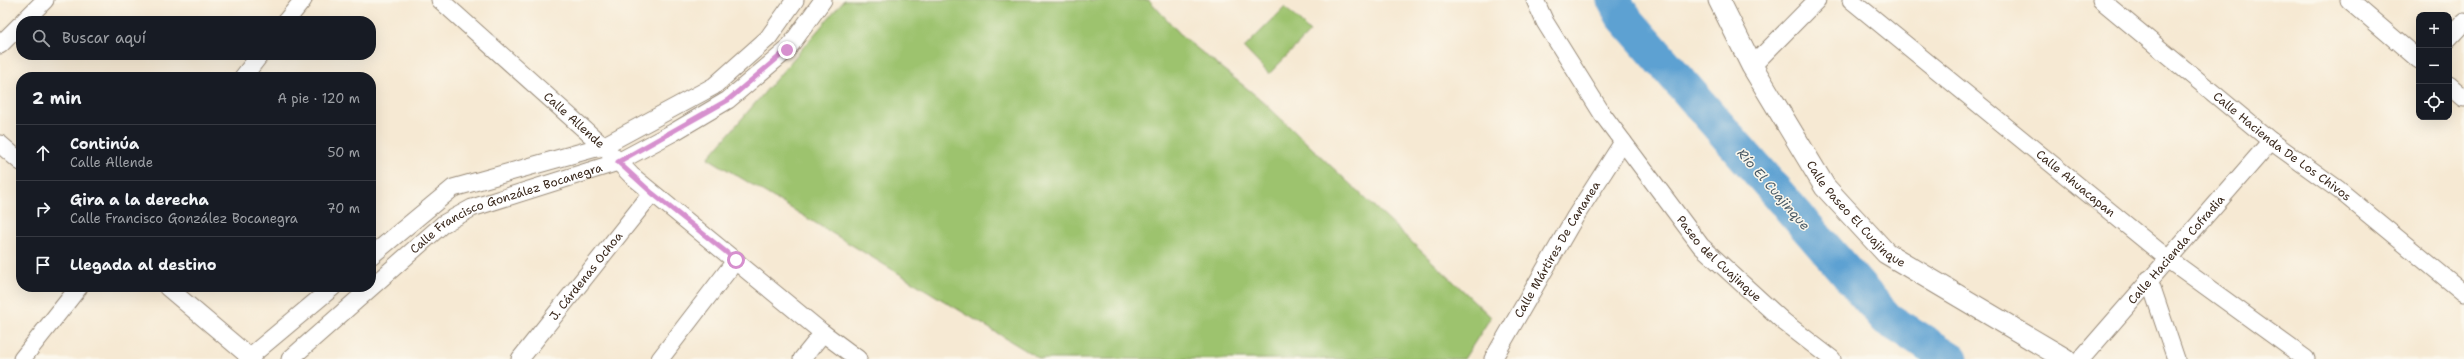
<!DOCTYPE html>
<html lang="es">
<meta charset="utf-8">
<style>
body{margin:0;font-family:"Shantell Sans",sans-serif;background:#20242c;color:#f1f3f6}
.controls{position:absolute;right:12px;top:12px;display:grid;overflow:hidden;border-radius:8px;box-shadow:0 4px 16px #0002}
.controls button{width:36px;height:36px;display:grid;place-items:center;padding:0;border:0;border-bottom:1px solid #363941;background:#171b24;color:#f1f3f6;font:20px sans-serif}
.stop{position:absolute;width:12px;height:12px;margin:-9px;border:3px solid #d690ce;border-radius:50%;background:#fff}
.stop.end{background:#d690ce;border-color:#fff;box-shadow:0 1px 4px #0008}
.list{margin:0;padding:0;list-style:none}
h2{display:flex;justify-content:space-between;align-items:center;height:52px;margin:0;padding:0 16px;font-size:17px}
h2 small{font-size:13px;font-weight:400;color:#9ea1a6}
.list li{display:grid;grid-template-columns:26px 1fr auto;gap:12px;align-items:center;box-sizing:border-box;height:56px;padding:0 16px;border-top:1px solid #363941}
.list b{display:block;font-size:15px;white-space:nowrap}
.list p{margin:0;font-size:13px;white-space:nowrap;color:#9ea1a6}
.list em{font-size:13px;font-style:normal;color:#9ea1a6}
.icon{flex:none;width:22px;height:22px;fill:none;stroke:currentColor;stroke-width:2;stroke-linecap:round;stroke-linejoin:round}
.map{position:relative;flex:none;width:2464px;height:359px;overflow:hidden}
.search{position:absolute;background:#171b24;box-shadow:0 4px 16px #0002;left:16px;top:16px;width:360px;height:44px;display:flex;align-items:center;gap:10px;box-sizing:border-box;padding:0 14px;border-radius:16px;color:#9ea1a6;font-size:15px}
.panel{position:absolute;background:#171b24;box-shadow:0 4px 16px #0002;left:16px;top:72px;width:360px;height:220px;border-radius:16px}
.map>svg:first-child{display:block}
.green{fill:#9dc36e;stroke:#6c7646}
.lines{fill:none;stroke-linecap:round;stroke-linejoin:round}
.river{stroke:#5da1d2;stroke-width:35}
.minor-casing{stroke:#988a78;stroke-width:19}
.tertiary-casing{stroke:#988a78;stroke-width:23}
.minor{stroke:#fff;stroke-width:17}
.tertiary{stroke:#fff;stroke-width:21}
.route{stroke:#d690ce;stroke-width:5}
.labels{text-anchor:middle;stroke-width:3;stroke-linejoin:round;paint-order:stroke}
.street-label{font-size:12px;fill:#3b2a1e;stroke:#fbf7ec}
.water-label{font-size:13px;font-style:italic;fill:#495a66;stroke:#fbf7ec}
</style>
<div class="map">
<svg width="2464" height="359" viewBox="0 0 2464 359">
<rect width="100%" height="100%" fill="#fbf7ec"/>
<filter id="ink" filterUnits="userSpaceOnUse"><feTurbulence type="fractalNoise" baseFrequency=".025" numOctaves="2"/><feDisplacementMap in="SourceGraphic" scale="8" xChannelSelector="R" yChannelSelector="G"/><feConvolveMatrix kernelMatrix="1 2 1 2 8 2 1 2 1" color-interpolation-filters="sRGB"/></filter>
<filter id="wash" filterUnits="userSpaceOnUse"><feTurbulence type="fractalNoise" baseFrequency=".012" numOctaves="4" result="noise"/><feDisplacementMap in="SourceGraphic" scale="16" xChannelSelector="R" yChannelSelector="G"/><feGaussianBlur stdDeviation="0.9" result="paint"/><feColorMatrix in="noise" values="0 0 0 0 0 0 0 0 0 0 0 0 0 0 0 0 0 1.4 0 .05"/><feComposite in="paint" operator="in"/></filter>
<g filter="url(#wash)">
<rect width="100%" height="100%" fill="#f6e9d3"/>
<path class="green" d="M844 0H1149L1184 38 1259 98 1491 317 1464 359H1040L708 158Z
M1285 7 1310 32 1269 74 1244 48Z"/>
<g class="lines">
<path class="river" d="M1614 0 1622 15 1887 319 1951 359"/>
</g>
</g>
<g filter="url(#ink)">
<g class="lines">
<g class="minor-casing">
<g id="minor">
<path id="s1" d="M440 0 603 146 631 175 823 333 858 359"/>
<path id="s2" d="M1535 0 1545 22 1603 115 1701 246 1784 322 1832 359"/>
<path id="s3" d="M1851 0 2167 258 2306 359"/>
<path id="s4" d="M2101 0 2271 141 2339 190 2464 293"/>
<path d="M2349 0 2419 60"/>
<path d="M24 21 45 0"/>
<path d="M286 21 303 0"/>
<path d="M2449 38 2464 22"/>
<path d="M0 45 21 24"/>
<path d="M1752 66 1817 0"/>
<path d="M243 77 260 55"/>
<path d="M2449 85 2464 98"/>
<path d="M0 144 21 162"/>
<path d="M371 256 453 188 603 146 714 86 768 38 795 0"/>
<path d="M2149 279 2176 359"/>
<path d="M167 287 252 359"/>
<path d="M22 359 79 287"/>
<path d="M247 359 333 287"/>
<path id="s5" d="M290 359 443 224 472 208 618 162 674 132 728 100 787 50 823 0"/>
<path id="s6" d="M520 359 652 193"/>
<path d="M660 359 736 260"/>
<path d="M802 359 823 333"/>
<path id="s7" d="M1493 359 1575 217 1623 142"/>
<path id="s8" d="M2081 359 2271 141"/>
</g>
</g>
<g class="tertiary-casing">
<g id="tertiary">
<path id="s9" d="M1719 0 1752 66 1825 187 1886 253 2065 359"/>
</g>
</g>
<use href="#minor" class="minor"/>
<use href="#tertiary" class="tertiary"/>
</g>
</g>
<g class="lines" filter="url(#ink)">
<path class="route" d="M736 260 652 193 618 162 728 100 787 50"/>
</g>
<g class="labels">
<g class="street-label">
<text dy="4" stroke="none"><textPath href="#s1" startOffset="180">Calle Allende</textPath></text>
<text dy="4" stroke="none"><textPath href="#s4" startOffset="233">Calle Hacienda De Los Chivos</textPath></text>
<text dy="4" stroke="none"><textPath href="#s3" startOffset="290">Calle Ahuacapan</textPath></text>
<text dy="4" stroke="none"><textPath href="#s5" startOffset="268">Calle Francisco González Bocanegra</textPath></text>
<text dy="4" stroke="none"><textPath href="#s9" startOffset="256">Calle Paseo El Cuajinque</textPath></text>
<text dy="4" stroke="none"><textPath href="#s7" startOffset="127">Calle Mártires De Cananea</textPath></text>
<text dy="4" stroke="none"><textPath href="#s8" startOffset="145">Calle Hacienda Cofradia</textPath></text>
<text dy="4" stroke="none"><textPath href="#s2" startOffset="319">Paseo del Cuajinque</textPath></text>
<text dy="4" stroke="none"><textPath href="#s6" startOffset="106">J. Cárdenas Ochoa</textPath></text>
</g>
<g class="water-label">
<text transform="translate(1774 189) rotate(49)" y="5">Río El Cuajinque</text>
</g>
</g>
</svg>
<div class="controls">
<button>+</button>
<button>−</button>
<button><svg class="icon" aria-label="locate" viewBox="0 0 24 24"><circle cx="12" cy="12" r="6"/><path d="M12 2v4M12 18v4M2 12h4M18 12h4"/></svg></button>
</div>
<div class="stop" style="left:736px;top:260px"></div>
<div class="stop end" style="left:787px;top:50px"></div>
<div class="search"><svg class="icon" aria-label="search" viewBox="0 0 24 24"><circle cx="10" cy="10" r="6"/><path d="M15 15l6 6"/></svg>Buscar aquí</div>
<section class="panel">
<h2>2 min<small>A pie · 120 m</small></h2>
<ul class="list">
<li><svg class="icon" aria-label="ahead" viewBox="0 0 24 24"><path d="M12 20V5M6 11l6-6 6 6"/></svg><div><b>Continúa</b><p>Calle Allende</p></div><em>50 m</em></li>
<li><svg class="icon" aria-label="right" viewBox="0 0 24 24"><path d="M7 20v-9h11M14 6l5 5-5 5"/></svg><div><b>Gira a la derecha</b><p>Calle Francisco González Bocanegra</p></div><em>70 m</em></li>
<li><svg class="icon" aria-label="arrive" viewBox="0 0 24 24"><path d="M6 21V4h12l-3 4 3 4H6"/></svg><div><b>Llegada al destino</b></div></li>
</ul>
</section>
</div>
